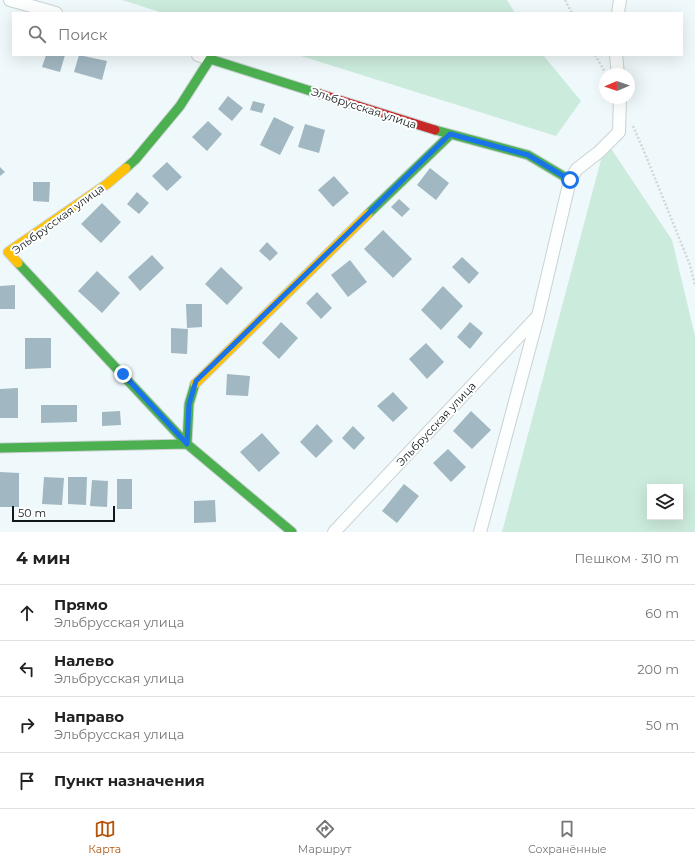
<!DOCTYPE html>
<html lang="ru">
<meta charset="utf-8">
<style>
body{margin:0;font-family:Montserrat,sans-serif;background:#f6f6f6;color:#222}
.controls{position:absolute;right:12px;bottom:12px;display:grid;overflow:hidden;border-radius:0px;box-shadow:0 4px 16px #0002}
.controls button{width:36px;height:36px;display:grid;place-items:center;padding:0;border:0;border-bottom:1px solid #e0e0e0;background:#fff;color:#222;font:20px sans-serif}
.compass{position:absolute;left:599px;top:68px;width:36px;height:36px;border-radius:50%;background:#fff;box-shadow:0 4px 16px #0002;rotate:268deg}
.scale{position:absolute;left:12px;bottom:10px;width:103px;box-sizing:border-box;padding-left:4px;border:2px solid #101819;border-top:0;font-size:11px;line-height:14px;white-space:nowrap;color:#101819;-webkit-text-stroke:3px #fff;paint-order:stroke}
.stop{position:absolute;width:12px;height:12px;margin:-9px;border:3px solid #1a73e8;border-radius:50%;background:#fff}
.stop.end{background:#1a73e8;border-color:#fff;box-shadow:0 1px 4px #0008}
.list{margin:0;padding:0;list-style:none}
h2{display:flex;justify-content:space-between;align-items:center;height:52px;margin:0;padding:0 16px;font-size:17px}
h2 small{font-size:13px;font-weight:400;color:#767676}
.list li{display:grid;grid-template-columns:26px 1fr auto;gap:12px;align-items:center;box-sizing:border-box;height:56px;padding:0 16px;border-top:1px solid #e0e0e0}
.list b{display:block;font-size:15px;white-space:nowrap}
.list p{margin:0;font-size:13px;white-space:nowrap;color:#767676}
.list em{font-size:13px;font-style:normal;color:#767676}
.icon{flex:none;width:22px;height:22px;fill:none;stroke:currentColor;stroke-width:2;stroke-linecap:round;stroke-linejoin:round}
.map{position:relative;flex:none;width:695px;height:532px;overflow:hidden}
.search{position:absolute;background:#fff;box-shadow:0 4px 16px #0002;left:12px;right:12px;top:12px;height:44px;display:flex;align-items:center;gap:10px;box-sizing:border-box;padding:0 14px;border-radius:0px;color:#767676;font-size:15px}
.sheet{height:276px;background:#fff}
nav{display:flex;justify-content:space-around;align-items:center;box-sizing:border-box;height:56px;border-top:1px solid #e0e0e0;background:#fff;font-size:11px;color:#767676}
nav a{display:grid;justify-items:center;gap:2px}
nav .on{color:#b45309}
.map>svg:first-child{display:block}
.green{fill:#cbebdc;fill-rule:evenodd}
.building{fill:#a1b7c1}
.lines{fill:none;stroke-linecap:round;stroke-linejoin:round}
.street-casing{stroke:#cad2d4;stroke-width:14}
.fast-casing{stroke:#cad2d4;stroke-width:11}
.slow-casing{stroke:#cad2d4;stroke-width:11}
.jam-casing{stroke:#cad2d4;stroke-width:11}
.path{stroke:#d4d7d8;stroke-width:2.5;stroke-dasharray:2 2;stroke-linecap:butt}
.street{stroke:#fdfefe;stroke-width:12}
.fast{stroke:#4caf50;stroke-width:9}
.slow{stroke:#ffc107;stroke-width:9}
.jam{stroke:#c62828;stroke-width:9}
.route{stroke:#1a73e8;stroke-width:5}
.labels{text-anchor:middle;stroke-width:4;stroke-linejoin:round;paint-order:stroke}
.street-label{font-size:11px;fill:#101819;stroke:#fff}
</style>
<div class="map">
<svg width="695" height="532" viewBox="0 0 695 532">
<rect width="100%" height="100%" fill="#eff8fa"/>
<path class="green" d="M122 0H507L515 13H163Z
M298 55H543L581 101 556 136Z
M606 141 672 240 695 336V532H502ZM650 487H680V517H650Z"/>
<path class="building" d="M46 55H65L60 72 42 67Z
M79 55 107 61 102 80 74 72Z
M228 96 243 108 232 121 218 109Z
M253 101 265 104 262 113 250 110Z
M274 117 294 127 280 155 260 145Z
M208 121 222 134 207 151 192 137Z
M305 124 325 130 319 153 298 147Z
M167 162 182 177 167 191 152 176Z
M0 167 5 172 0 176Z
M430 168 449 183 436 200 417 185Z
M334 176 349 193 333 207 318 190Z
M33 182H50L49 202 33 201Z
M137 192 149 203 139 214 127 204Z
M399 199 410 209 402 217 391 207Z
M102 203 121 222 101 243 81 224Z
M383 230 412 259 393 278 364 249Z
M267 242 278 253 270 261 259 251Z
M152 255 164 268 140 291 128 277Z
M462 257 479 273 469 284 452 267Z
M350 260 367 282 348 297 331 275Z
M221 267 243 288 227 305 205 284Z
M97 271 120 293 102 313 78 291Z
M15 285V309H0V286Z
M443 286 463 306 441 330 421 310Z
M317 292 332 308 321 319 306 303Z
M186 304H202V327L187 328Z
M281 322 298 338 279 359 262 343Z
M470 322 483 333 470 349 457 337Z
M171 328 188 329 187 354 171 353Z
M25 338H51V368L25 369Z
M426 343 444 362 427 379 409 359Z
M227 374 250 376 248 396 226 395Z
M18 388V418H0V389Z
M393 392 408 408 393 422 377 406Z
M41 405H77V422L41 423Z
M120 411 121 425 102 426V412Z
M471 411 491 430 472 449 453 431Z
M317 424 333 441 316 458 300 442Z
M353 426 365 438 354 450 342 438Z
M262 433 280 453 259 472 240 452Z
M448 449 466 467 451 482 433 463Z
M0 472 19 473V507H0Z
M44 477 64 478 62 505 42 504Z
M68 477H87L86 505 68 504Z
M117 479H132V509H117Z
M92 480 108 481 107 507 90 506Z
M404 484 419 496 397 523 382 511Z
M215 500 216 522 194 523V501Z"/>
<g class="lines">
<g class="street-casing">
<path id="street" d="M10 0 56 13
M618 13 620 0
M198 55 210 59
M616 55 618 74
M334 532 536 318
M480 532 538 316 570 180 577 169 599 152 619 132 620 98"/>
</g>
<g class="fast-casing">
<path id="fast" d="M435 130 528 155 570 180
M126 168 135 160 180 106 210 59 320 94
M368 214 450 135
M18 263 187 444 292 532
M0 448 187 444 189 404 195 384"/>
</g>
<g class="slow-casing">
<path id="slow" d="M18 263 8 252 107 184 126 168
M195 384 368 214"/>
</g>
<g class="jam-casing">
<path id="jam" d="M320 94 435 130"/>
</g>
<path class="path" d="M565 0 572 13
M595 55 605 72
M633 126 644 151 690 265 695 285"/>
<use href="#street" class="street"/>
<use href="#fast" class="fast"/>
<use href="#slow" class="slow"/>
<use href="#jam" class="jam"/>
</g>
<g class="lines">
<path class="route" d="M123 374 187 444 189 404 196 381 450 134 528 155 570 180"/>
</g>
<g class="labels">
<g class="street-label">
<text transform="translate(364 108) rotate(18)" y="4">Эльбрусская улица</text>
<text transform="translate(58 219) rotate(-36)" y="4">Эльбрусская улица</text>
<text transform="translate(436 424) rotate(-47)" y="4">Эльбрусская улица</text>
</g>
</g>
</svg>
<div class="controls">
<button><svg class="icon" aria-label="layers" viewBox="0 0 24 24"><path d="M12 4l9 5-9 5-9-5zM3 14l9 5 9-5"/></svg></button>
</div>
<svg class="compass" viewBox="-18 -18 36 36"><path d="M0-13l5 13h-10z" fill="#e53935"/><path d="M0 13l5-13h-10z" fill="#767676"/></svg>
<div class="scale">50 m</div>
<div class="stop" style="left:570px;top:180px"></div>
<div class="stop end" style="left:123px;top:374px"></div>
<div class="search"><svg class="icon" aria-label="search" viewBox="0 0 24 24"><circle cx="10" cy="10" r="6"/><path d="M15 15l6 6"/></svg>Поиск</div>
</div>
<section class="sheet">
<h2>4 мин<small>Пешком · 310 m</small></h2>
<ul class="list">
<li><svg class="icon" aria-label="ahead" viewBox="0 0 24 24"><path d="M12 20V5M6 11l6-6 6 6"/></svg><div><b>Прямо</b><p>Эльбрусская улица</p></div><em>60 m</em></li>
<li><svg class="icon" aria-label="left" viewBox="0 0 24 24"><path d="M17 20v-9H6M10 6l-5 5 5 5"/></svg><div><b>Налево</b><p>Эльбрусская улица</p></div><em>200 m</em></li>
<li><svg class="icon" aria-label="right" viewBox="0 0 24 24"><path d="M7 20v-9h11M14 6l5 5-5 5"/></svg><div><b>Направо</b><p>Эльбрусская улица</p></div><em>50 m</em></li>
<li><svg class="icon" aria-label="arrive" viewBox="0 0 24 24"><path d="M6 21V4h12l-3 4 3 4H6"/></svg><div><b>Пункт назначения</b></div></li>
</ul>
</section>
<nav>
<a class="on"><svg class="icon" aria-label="map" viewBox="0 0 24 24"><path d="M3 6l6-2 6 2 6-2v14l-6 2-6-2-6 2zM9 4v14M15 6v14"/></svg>Карта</a>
<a><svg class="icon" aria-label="directions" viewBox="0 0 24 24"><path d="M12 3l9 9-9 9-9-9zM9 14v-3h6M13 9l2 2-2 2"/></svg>Маршрут</a>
<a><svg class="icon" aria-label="saved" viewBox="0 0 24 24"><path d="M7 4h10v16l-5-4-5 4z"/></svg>Сохранённые</a>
</nav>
